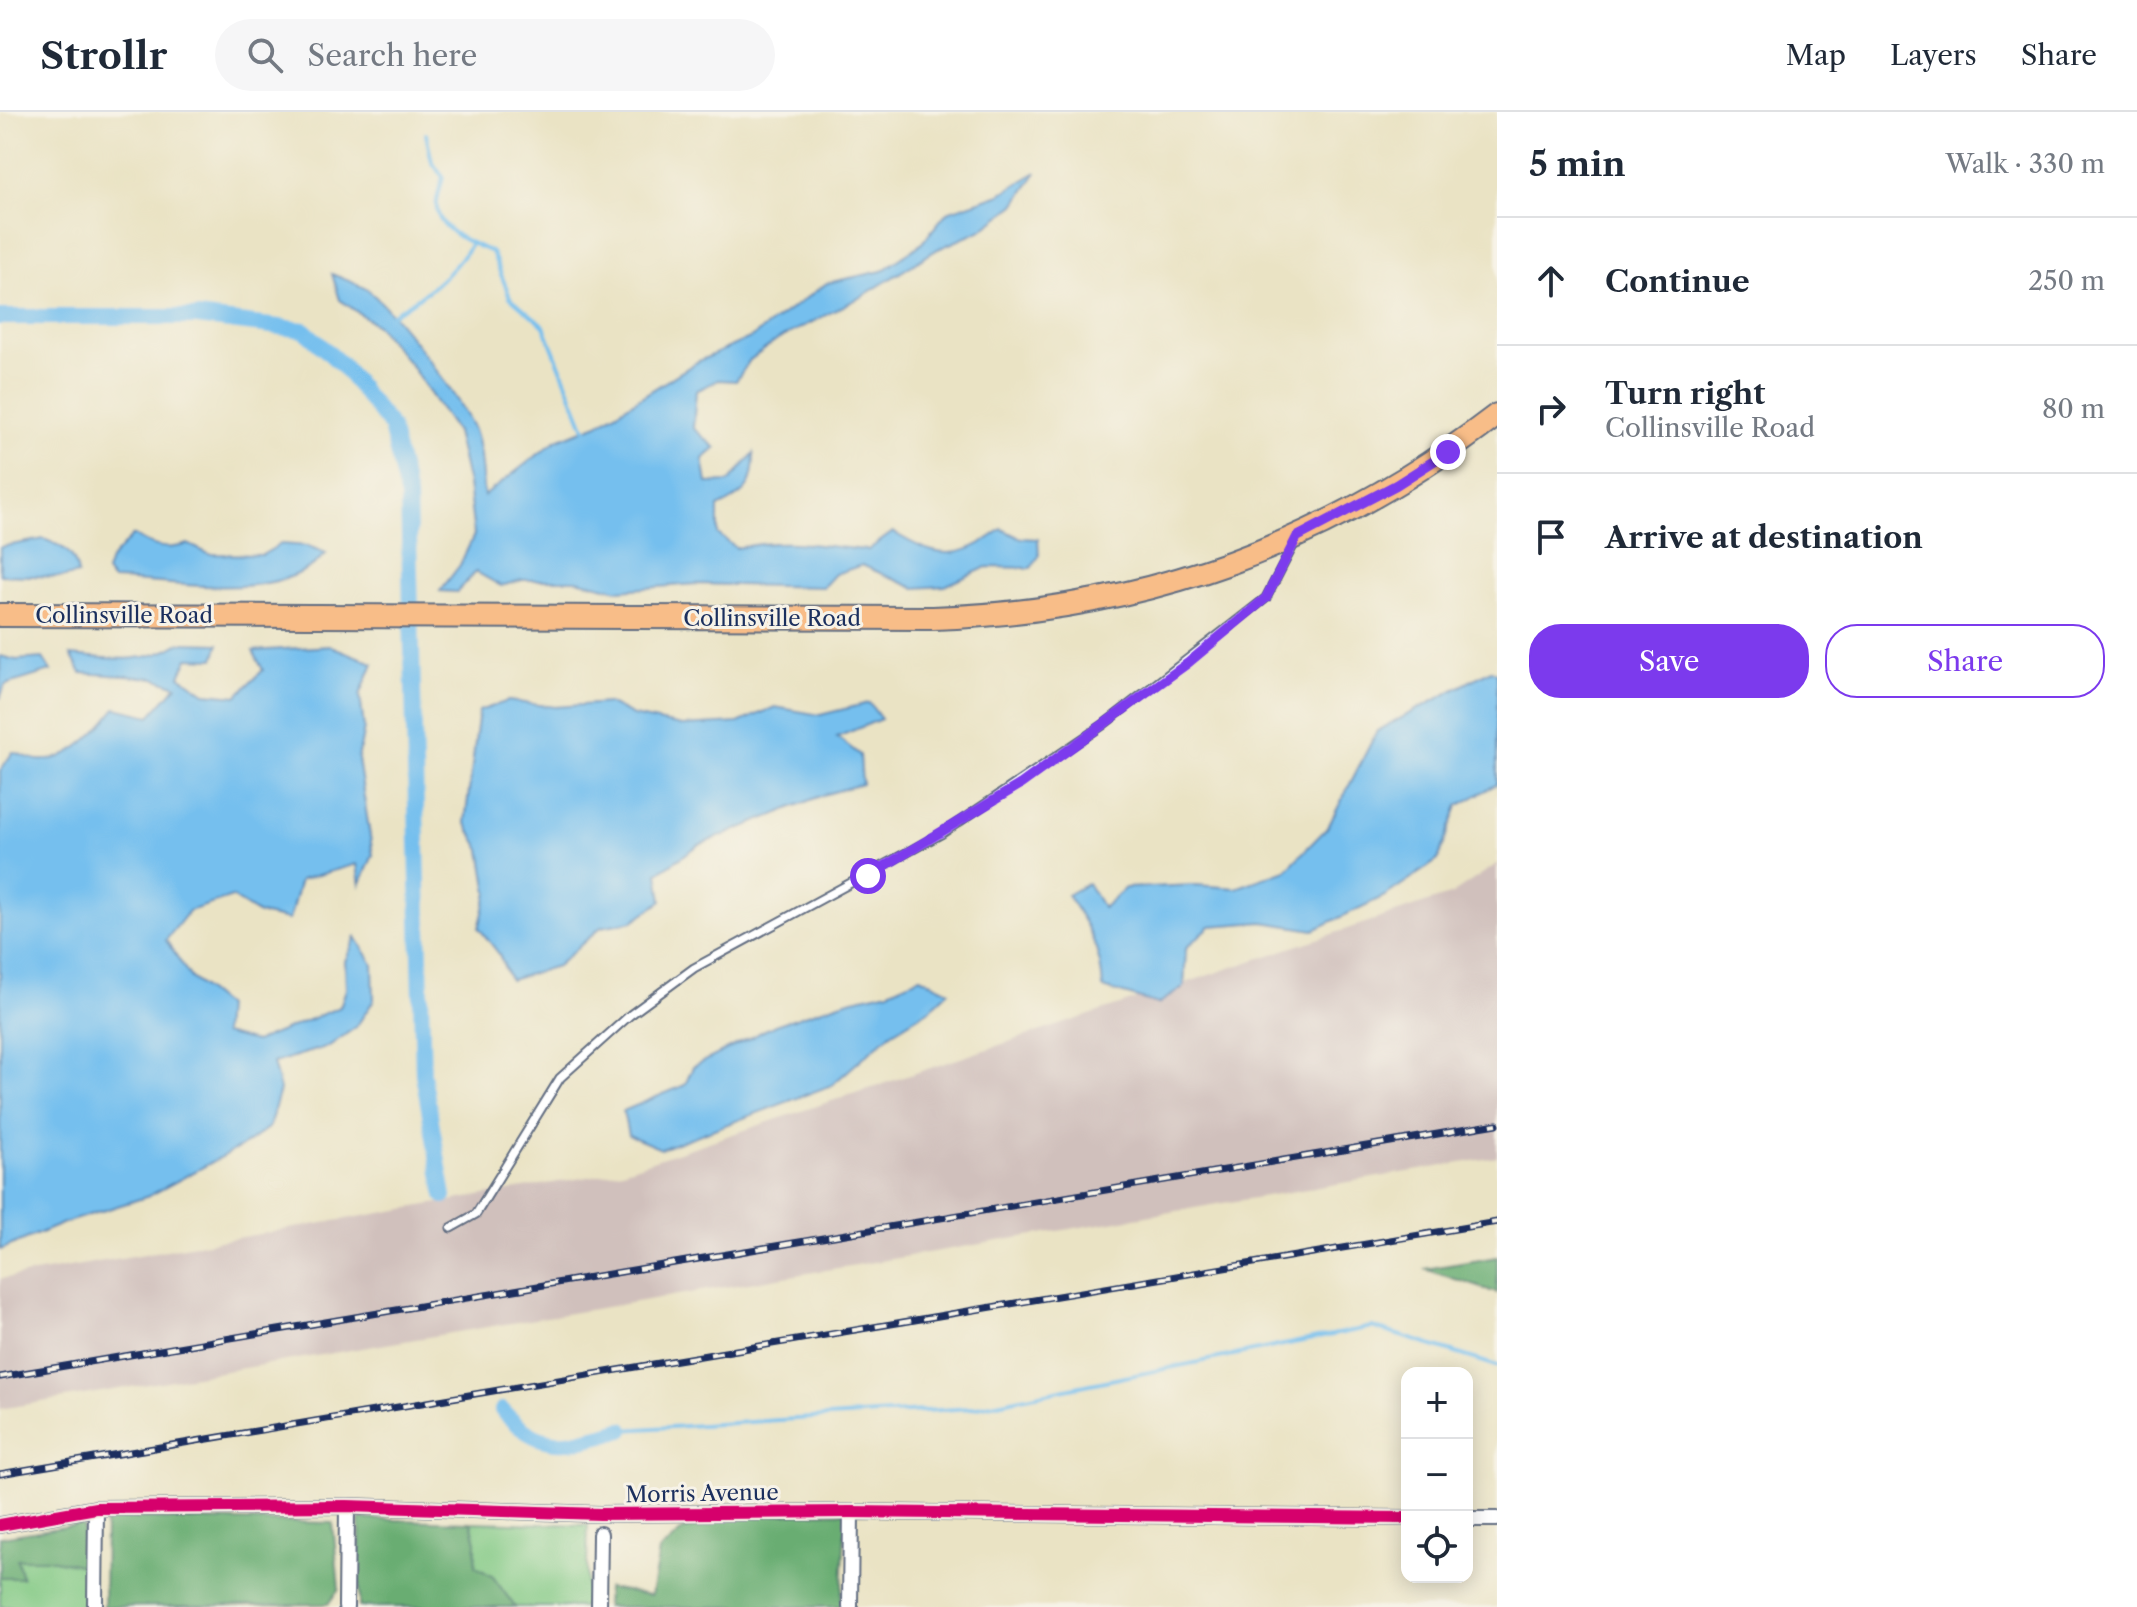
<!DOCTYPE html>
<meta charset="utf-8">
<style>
body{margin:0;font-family:"Libre Caslon Text",serif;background:#f6f6f7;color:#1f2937}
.controls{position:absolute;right:24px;bottom:24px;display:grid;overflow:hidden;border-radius:16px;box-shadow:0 4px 20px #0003}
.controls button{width:72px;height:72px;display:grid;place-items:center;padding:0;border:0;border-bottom:2px solid #e0e1e3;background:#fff;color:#1f2937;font:40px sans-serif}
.stop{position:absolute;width:24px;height:24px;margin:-18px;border:6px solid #7c3aed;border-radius:50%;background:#fff}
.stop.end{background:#7c3aed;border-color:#fff;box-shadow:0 2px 8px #0008}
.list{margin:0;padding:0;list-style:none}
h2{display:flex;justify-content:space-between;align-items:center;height:104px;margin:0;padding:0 32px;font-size:34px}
h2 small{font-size:26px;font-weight:400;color:#747a83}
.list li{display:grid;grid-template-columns:52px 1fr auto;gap:24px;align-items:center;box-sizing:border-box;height:128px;padding:0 32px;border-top:2px solid #e0e1e3}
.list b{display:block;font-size:30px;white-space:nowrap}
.list p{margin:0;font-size:26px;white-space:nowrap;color:#747a83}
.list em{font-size:26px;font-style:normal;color:#747a83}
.actions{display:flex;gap:16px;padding:24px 32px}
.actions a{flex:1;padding:18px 0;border:2px solid #7c3aed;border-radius:32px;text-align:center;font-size:28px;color:#7c3aed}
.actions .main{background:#7c3aed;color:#fff}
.icon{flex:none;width:44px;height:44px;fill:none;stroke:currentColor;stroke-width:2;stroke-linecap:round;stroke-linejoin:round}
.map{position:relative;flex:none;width:1497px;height:1495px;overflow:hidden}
header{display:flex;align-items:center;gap:48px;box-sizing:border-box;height:112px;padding:0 40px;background:#fff;border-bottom:2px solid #e0e1e3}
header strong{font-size:38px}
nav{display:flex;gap:44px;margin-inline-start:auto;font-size:28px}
.search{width:560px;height:72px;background:#f6f6f7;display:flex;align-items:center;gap:20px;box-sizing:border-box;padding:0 28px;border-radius:44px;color:#747a83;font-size:30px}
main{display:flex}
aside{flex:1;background:#fff}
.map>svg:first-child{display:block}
.industrial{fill:#d0c0bc}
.green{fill:#82c984;stroke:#4e7c71;stroke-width:2}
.forest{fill:#69ad72;stroke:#426e68;stroke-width:2}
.water{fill:#75bfee;stroke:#4877a6;stroke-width:2}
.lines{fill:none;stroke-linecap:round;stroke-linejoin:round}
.stream{stroke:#75bfee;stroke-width:4}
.canal{stroke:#75bfee;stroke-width:16}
.lane-casing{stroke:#636e82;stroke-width:11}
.street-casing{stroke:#636e82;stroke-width:18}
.primary-casing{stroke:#636e82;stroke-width:26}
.lane{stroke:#fff;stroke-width:7}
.street{stroke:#fff;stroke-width:14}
.primary{stroke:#f8bd88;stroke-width:22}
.rail-casing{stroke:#1b2f5e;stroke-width:7}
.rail{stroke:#f7f3e8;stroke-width:4;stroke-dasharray:12;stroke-linecap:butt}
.cycleway-casing{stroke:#f7f3e8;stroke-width:17}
.cycleway{stroke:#d6006c;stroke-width:12}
.route{stroke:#7c3aed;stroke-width:10}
.labels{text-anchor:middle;stroke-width:6;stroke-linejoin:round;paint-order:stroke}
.street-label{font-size:22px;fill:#1b2f5e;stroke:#f7f3e8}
</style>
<header>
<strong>Strollr</strong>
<div class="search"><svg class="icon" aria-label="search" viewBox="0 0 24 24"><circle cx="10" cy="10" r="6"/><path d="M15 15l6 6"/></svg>Search here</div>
<nav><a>Map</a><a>Layers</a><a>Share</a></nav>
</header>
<main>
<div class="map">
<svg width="1497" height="1495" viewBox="0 0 1497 1495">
<rect width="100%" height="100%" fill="#f7f3e8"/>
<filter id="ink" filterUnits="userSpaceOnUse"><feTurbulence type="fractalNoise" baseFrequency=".0125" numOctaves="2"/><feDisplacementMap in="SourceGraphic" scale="16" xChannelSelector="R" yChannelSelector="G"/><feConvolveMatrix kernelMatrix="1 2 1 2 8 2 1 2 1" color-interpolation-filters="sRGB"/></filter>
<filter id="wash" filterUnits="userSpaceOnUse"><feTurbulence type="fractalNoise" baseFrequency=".006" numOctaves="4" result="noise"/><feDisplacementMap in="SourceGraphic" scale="32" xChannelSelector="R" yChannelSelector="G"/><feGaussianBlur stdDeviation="1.8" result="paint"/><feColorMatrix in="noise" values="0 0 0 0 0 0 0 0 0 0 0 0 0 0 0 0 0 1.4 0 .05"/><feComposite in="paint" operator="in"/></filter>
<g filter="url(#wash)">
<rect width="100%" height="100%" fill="#eae3c4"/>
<path class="industrial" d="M1497 752V1045L0 1297V1167L622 1059 1452 782Z"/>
<path class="green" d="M471 1410 588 1413 586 1495H515L493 1465 475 1454 476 1430Z
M16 1447H49L85 1454 83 1495H0V1466L22 1465Z"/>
<path class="forest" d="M1497 1145V1181L1425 1157Z
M846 1400 841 1495H606L607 1476 651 1483 659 1439 683 1418 713 1404Z
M105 1406 333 1411 339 1477 328 1492 104 1495Z
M360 1407 471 1410 476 1430 475 1454 493 1465 515 1495H359Z
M83 1412 85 1454 49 1447H17L22 1466H0V1425Z"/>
<path class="water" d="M1037 60 1015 93 980 119 938 137 861 185 779 227 750 248 736 269 718 268 696 279 693 316 716 336 703 347 707 371 729 370 754 341C754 374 747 382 718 395V422L736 436C791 425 814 434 868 438L893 420C939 448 959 449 1002 417L1020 426 1038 427 1039 444 1031 456 987 455 945 474 914 476 862 453 835 462 823 475 696 472 619 478 576 468H522L501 474 476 460 457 480 440 479 460 453 474 423 468 372 456 320 410 252 376 213 340 188 332 162C343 167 356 171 366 177 391 194 462 289 474 318 482 340 481 362 484 384L557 328 598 312 697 250 752 225 827 171 882 159 921 132 947 100 1000 82Z
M133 423C152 435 166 439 188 432L209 442 262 443 281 432 308 434 326 441C284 493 172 469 112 468L106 460 110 448Z
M44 427C64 435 75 440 78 462L65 465 0 463V435Z
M180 531 219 532 214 547 188 546 180 564 205 581 237 584 263 558 253 539 331 534 373 551 360 583 364 616 358 647 373 743 360 773 357 752 300 768 289 808 259 802 232 785 189 799 166 828 191 866 225 894 223 922 255 930 340 895 346 877 345 849 356 825 373 852 374 888 356 915 329 934 273 951 280 978 269 1015 246 1032 149 1084 64 1111 0 1138V659L13 640C21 642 30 647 38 648 69 652 99 618 116 596L150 604 177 574 154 566 81 561 71 543C109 547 147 553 180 531Z
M0 544 16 548 43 546 51 559 5 573 0 587Z
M1491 558 1497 561V672L1458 694 1438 748 1385 784 1314 818 1263 810 1210 814 1186 836 1184 875 1158 892 1103 876C1101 838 1089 814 1067 783L1088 771 1103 796 1125 776 1196 773 1236 776 1286 758 1328 715 1377 619Z
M508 589 555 595 608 591 633 604 682 614 738 611 775 595 820 603 869 591 881 607 837 625 860 643 862 672 823 683 699 733 658 761 662 789 633 809 601 815 557 854 510 868 499 842 479 816 488 781 481 738 465 710 479 599Z
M920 865 949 879 930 897 891 921 832 973 661 1037 628 1023 623 999 685 973 693 955 775 913 849 888 889 879Z"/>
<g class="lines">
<path class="stream" d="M426 22 432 50 443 65C441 74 435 88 437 97 440 120 474 133 492 140L510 185 544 214 585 317
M391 203C425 183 450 165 471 132
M622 1318 972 1296 1372 1215 1497 1254"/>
<path class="canal" d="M0 205H197L304 218 343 254 391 315 408 385 423 962 444 1084
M502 1298C542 1343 569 1332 622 1318"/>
</g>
</g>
<g filter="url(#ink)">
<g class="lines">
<g class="lane-casing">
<path id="lane" d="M451 1116 476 1102 560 966 630 903 694 856 941 722 1103 613 1266 486 1294 432"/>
</g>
<g class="street-casing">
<path id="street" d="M1467 1407H1497
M0 1413 96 1396 347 1394 600 1402 851 1400 1407 1406
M95 1495 96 1396
M346 1495 347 1394
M599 1495 600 1422
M850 1495 851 1400"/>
</g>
<g class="primary-casing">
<path id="primary" d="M0 503 933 506C1145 499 1329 432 1497 303"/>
</g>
<use href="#lane" class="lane"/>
<use href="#street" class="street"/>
<use href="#primary" class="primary"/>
<g class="rail-casing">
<path id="rail" d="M0 1265 1497 1012
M0 1362 1497 1110"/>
</g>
<use href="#rail" class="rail"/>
<g class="cycleway-casing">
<path id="cycleway" d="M0 1413 96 1396 347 1394 600 1402 851 1400 1407 1406"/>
</g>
<use href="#cycleway" class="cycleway"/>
</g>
</g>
<g class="lines" filter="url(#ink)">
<path class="route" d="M868 764 1021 672 1188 551 1266 486 1297 425 1396 373 1448 340"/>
</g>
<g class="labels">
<g class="street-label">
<text x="124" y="511">Collinsville Road</text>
<text x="772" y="514">Collinsville Road</text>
<text transform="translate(702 1381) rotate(-1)" y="8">Morris Avenue</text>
</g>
</g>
</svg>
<div class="controls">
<button>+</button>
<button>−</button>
<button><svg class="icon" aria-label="locate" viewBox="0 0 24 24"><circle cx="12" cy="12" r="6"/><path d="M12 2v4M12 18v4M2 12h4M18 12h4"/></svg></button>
</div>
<div class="stop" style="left:868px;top:764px"></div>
<div class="stop end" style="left:1448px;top:340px"></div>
</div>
<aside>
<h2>5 min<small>Walk · 330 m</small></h2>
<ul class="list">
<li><svg class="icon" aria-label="ahead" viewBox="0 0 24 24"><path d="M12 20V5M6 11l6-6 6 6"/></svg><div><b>Continue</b></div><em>250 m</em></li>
<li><svg class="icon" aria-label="right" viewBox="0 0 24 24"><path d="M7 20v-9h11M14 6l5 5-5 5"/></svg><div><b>Turn right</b><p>Collinsville Road</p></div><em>80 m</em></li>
<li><svg class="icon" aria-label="arrive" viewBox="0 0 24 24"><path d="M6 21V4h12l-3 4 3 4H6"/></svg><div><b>Arrive at destination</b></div></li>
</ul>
<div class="actions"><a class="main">Save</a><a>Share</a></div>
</aside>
</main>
